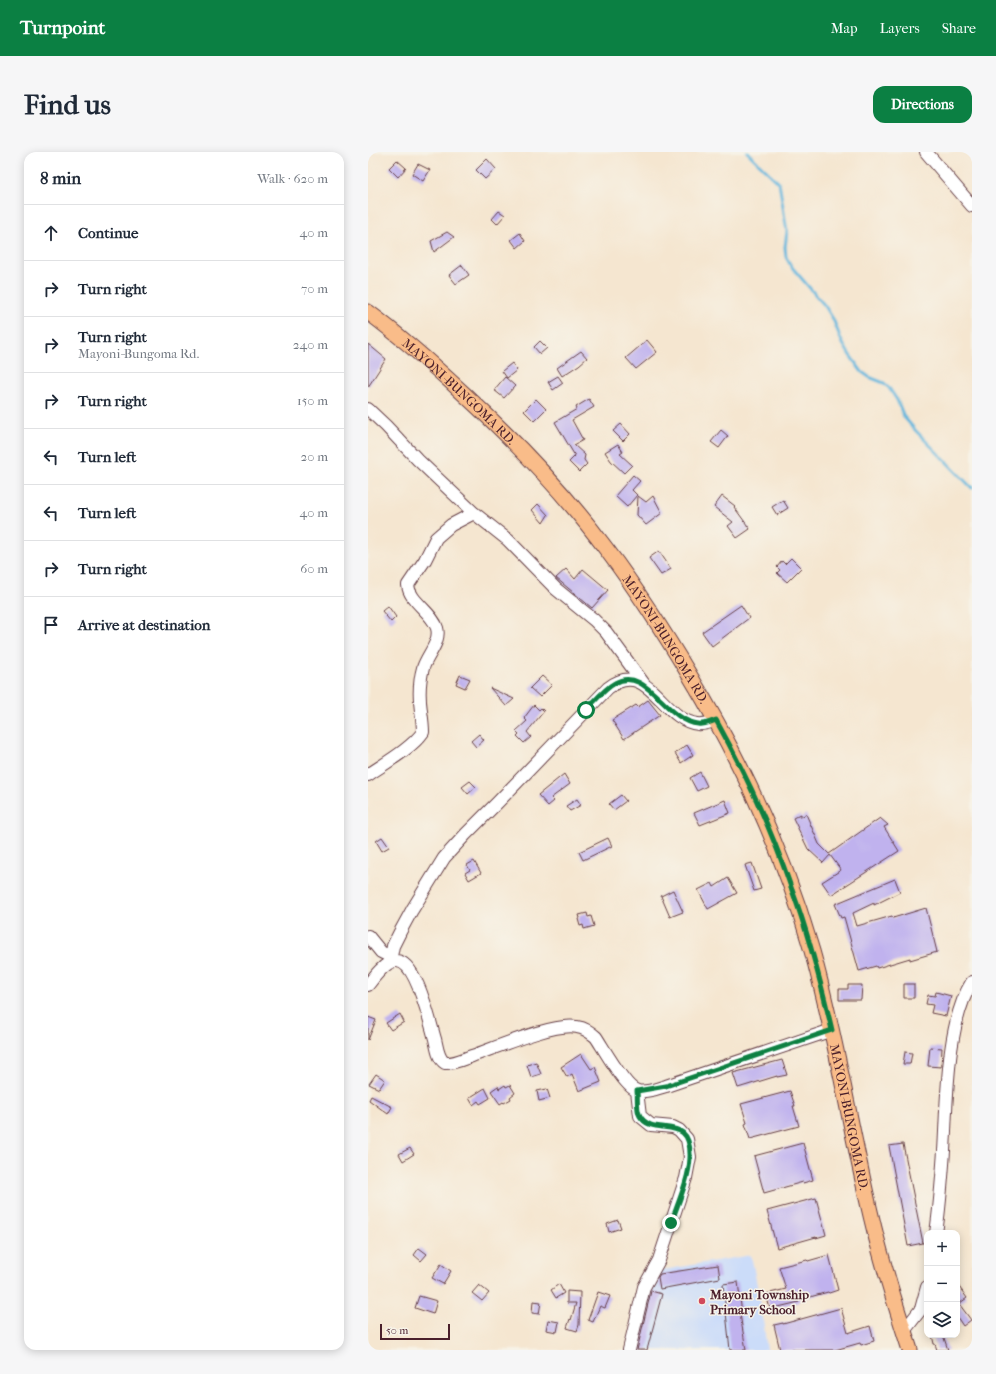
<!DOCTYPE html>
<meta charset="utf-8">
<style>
body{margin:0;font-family:"IM FELL French Canon",serif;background:#f6f6f7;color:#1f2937}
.controls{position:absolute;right:12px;bottom:12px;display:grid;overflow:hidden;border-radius:8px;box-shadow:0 2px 10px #0003}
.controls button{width:36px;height:36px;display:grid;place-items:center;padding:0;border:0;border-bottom:1px solid #e0e1e3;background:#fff;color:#1f2937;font:20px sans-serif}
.scale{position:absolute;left:12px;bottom:10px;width:70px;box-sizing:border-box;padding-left:4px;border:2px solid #4a1f2b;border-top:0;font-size:11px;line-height:14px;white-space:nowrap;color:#4a1f2b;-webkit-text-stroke:3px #f7f3e8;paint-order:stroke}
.stop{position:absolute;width:12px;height:12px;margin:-9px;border:3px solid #0b8043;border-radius:50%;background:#fff}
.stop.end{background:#0b8043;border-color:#fff;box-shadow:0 1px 4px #0008}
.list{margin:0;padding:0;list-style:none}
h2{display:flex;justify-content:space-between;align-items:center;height:52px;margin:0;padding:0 16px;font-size:17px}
h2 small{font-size:13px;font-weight:400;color:#747a83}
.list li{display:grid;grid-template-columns:26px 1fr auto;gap:12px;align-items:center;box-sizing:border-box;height:56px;padding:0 16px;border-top:1px solid #e0e1e3}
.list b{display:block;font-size:15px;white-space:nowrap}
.list p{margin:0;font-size:13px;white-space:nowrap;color:#747a83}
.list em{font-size:13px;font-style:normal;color:#747a83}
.icon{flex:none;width:22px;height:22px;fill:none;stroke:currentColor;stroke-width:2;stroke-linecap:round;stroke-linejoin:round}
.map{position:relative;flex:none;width:604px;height:1198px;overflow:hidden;border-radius:12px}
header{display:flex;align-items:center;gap:24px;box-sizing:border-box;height:56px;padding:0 20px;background:#0b8043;color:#fff}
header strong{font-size:19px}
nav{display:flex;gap:22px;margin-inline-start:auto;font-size:14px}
.intro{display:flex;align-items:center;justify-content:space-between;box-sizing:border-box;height:96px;padding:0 24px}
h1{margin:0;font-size:28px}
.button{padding:10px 18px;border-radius:12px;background:#0b8043;color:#fff;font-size:14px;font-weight:700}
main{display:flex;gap:24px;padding:0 24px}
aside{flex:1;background:#fff;border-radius:12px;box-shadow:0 2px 10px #0003}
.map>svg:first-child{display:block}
.built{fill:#cbdcf9}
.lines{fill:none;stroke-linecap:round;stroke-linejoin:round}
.stream{stroke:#60b5dd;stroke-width:3}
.building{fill:#c0b2ee}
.minor-casing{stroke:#643d44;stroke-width:14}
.major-casing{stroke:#643d44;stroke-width:17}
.minor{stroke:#fff;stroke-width:12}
.major{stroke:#f9bc89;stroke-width:15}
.route{stroke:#0b8043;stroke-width:5}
.poi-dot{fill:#d1495b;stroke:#f7f3e8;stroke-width:1.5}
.labels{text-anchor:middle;stroke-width:3;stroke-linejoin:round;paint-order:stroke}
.street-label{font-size:13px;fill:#4a1f2b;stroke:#f7f3e8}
.poi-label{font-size:13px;font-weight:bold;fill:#4a1f2b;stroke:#f7f3e8;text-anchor:start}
</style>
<header>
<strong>Turnpoint</strong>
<nav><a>Map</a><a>Layers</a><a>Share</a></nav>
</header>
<div class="intro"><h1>Find us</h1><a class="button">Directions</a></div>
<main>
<aside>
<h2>8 min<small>Walk · 620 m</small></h2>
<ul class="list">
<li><svg class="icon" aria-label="ahead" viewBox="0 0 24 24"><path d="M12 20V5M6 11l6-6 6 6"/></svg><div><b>Continue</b></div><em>40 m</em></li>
<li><svg class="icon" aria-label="right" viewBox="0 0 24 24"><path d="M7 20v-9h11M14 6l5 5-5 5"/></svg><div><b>Turn right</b></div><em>70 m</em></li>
<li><svg class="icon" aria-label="right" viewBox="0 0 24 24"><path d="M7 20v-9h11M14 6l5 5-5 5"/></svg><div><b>Turn right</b><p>Mayoni-Bungoma Rd.</p></div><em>240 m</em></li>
<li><svg class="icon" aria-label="right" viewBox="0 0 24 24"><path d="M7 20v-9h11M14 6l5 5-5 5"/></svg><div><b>Turn right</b></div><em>150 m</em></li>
<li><svg class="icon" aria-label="left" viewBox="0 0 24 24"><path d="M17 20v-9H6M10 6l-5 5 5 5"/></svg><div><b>Turn left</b></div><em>20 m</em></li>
<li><svg class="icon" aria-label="left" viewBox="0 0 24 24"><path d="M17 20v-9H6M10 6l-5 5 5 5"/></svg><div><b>Turn left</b></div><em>40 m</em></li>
<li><svg class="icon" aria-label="right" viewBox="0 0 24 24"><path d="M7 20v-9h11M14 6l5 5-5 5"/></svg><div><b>Turn right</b></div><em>60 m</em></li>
<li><svg class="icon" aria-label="arrive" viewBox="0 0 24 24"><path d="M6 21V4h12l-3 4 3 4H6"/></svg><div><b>Arrive at destination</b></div></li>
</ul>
</aside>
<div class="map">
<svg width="604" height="1198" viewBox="0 0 604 1198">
<rect width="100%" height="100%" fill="#f7f3e8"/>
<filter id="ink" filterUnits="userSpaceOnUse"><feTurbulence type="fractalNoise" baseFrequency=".025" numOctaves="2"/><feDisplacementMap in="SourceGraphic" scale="8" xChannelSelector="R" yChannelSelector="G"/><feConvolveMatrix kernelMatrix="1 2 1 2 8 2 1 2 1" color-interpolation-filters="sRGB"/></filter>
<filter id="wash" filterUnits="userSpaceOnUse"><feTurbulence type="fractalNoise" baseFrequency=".012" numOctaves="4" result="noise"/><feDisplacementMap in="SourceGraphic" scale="16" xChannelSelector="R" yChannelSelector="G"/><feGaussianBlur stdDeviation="0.9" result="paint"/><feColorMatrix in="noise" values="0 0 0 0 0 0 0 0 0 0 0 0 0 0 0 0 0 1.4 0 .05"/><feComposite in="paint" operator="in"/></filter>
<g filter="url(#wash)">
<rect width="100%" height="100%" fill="#f5e6d0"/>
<path class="built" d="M383 1103 394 1158 399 1198H263L279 1139 289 1119Z"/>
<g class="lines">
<path class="stream" d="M379 0 411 31 419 79 417 95 418 105 423 114 457 154 465 167 474 190 481 202 494 220 501 225 516 231 521 236 529 248 536 265 548 279 604 336"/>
</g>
<g id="blocks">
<path class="building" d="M119 7 128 17 117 27 108 18Z
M29 8 38 16 30 25 21 16Z
M50 12 62 18 55 29 44 22Z
M131 59 137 63 129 72 124 67Z
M79 80 86 85 66 100 63 89Z
M152 81 157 89 149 96 143 88Z
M94 113 101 123 88 132 81 123Z
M279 188 289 200 268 217 258 206Z
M172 189 179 196 172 202 166 195Z
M0 192 18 207 0 235Z
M213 199 219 206 211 213 194 224 189 216Z
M144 211 149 218 139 226 134 219Z
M190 224 195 231 185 238 180 230Z
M137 225 147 234 136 246 126 238Z
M168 247 178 257 166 269 156 259Z
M221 247 226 255 204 268 215 288 206 293 217 303 216 308 219 312 211 320 201 310 207 304 187 270 209 257 208 255Z
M253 272 262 282 255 289 245 279Z
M353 278 360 284 351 296 343 290Z
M250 292 255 300 252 302 264 313 256 321 243 309 237 300Z
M265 323 272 329 264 338 269 343 259 355 247 344Z
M270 344 278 350 285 344 294 361 278 373 269 363Z
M354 344 367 354 366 355 382 377 369 386 360 374 365 370 346 355Z
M415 348 420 356 409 363 404 355Z
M170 352 180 363 175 371 164 358Z
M291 399 303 417 293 423 281 406Z
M423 406 433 416 419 430 409 421 412 418 409 415 414 409 417 412Z
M198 417 207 427 215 417 240 438 224 456 188 426Z
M373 453 381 466 344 494 334 480Z
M20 454 28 465 23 470 14 459Z
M92 523 102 527 97 536 88 532Z
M174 524 184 533 172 545 162 536Z
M122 536 146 547 138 554Z
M280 548 292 563 256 587 244 568 268 553 270 555Z
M166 553 171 558 173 556 176 559 159 580 163 585 156 591 149 584 151 582 148 579 159 569 156 566Z
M111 582 116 588 108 595 103 589Z
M319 593 325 603 313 611 307 601Z
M332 620 339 634 329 639 322 626Z
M196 622 202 632 183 646 186 649 180 654 170 643Z
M102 629 108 635 100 642 94 635Z
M253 643 258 649 246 658 241 652Z
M209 647 213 653 202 659 198 654Z
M357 648 362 661 332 673 326 661Z
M433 662V665L438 662 451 692 461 702 512 666 520 673 516 675 531 699 463 743 454 730 473 718 462 703 455 711 440 697 425 666Z
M14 685 21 695 14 699 8 689Z
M240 686 244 694 215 708 211 700Z
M106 709 113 721 101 728 97 721 102 718 99 713Z
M384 711 393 737 386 739 377 713Z
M360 726 369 741 340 757 330 738 344 731 346 735Z
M527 727 532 740 506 753V751L485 761 489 774 524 764 525 766 558 756 569 800 542 808V806L509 816 508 814 491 819 476 765 473 766 467 752Z
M305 738 315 760 302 765 293 744Z
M219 761 220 765 223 764 226 774 216 777 215 773 212 774 210 767 212 766 211 763Z
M536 832H546V846H536Z
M480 833H494L493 848H471V837H480Z
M568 840 583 844 578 864 563 861 565 853 558 852 560 843 567 844Z
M32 862 36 870 23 878 18 871Z
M0 865 8 868 0 888Z
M562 895 574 896 573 915 560 914Z
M537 900 544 901 542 912H535Z
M213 902 223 917 227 915 233 930 211 939 204 922 199 925 193 915Z
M414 908 419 923 409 925V924L370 936 365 921Z
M168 910 173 922 163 925 159 913Z
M8 922 17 928 11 937 1 932Z
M137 933 138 935 142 933 147 941 142 945 143 947 136 951 135 950 132 952 123 939 130 934 131 937Z
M117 936 122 946 112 952 110 949 105 953 101 946Z
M179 937 182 946 171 949 169 939Z
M422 939 427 954H425L431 974 382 987 377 972 379 971 373 952Z
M3 944 24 955 20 962 1 948Z
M435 991 445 1028 435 1031V1030L396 1041 386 1004Z
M535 992 555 1091 540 1094 521 994Z
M42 996 46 1002 35 1009 31 1002Z
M448 1046 458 1083 448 1086V1085L409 1096 399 1059Z
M250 1068 253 1076 241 1080 239 1072Z
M51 1096 59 1102 53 1109 46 1103Z
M461 1103 470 1138 461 1141 460 1140 431 1148V1150L402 1157 398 1142 418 1137 411 1115 439 1108 440 1109Z
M73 1112 83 1119 75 1132 64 1126Z
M350 1113 352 1126 292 1137 290 1125 292 1122Z
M370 1130 374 1162H372L378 1198H362L355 1132Z
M191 1132 196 1141 188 1146 183 1138Z
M589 1132 599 1146 592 1151 589 1147Z
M111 1133 121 1141 114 1149 104 1141Z
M199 1139 212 1140 211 1173 209 1179 199 1176 202 1167 203 1168 208 1151H199Z
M283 1139 294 1142 279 1198H269Z
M230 1140 242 1144 237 1156 232 1154 225 1170 220 1168Z
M51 1144 69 1149 65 1162 47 1156Z
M165 1149 173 1150 171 1162 164 1161Z
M589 1149 603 1168 595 1174 589 1165Z
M473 1156 480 1181 502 1174 506 1189 493 1193 492 1191 467 1198H412L406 1173 415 1171V1172Z
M180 1168 191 1170 189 1180 178 1178Z
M564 1183H575L580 1198H569L567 1192H566Z"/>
</g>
</g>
<g filter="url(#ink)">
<use href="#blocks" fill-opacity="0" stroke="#643d44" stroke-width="1"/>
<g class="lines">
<g class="minor-casing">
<path id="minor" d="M558 0 604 54
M0 257 18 274 50 308 106 361 140 388 188 437 226 468 238 480 276 532
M0 623C16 612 44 596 55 580 55 573 54 566 53 559 51 545 51 530 55 516 59 503 73 490 69 476 64 460 41 449 40 433L57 408 68 386 83 373 106 361
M0 784 13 800 23 805
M22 810 25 794 32 780 44 758 76 706 98 682 130 650 240 536C280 505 294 569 330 572 336 573 342 570 348 568
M0 833C6 825 17 810 27 809 48 806 62 871 67 887 69 895 70 907 77 911 86 912 95 907 104 904 127 896 187 870 209 875 217 876 222 880 228 885 236 897 258 937 270 939 279 941 290 936 298 934L464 878
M568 1081C572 1054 574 1027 576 999 579 951 578 871 604 830
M536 1179 553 1157 559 1135
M261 1198 276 1135 291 1108 318 1026 322 1005 319 987 311 978 305 975 283 973 272 964 269 939"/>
</g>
<g class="major-casing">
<g id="major">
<path id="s1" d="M0 160C34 185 65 213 96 242 148 290 197 341 239 398 269 438 296 480 322 524 374 610 416 702 444 799 470 891 483 984 506 1076 516 1117 529 1158 542 1198"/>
</g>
</g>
<use href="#minor" class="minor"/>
<use href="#major" class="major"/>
</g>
</g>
<g class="lines" filter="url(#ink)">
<path class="route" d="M218 558C227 549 236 537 247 531 278 513 298 569 330 572 336 573 342 570 348 568 378 622 404 679 424 738 441 783 453 831 464 878L298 934 269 939C270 947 268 958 272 964 285 987 324 959 322 1006 321 1027 310 1051 303 1071"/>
</g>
<circle class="poi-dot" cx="334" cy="1149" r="4"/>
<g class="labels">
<g class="street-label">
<text dy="5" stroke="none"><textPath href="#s1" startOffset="121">MAYONI-BUNGOMA RD.</textPath></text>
<text dy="5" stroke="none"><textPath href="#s1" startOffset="445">MAYONI-BUNGOMA RD.</textPath></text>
<text dy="5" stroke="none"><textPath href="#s1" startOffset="961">MAYONI-BUNGOMA RD.</textPath></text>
</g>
<g class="poi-label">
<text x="342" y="1147">Mayoni Township<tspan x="342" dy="15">Primary School</tspan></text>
</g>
</g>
</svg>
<div class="controls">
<button>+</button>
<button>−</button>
<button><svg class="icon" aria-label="layers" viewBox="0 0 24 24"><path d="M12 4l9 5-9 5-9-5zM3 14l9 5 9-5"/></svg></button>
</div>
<div class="scale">50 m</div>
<div class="stop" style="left:218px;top:558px"></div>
<div class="stop end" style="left:303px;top:1071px"></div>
</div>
</main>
